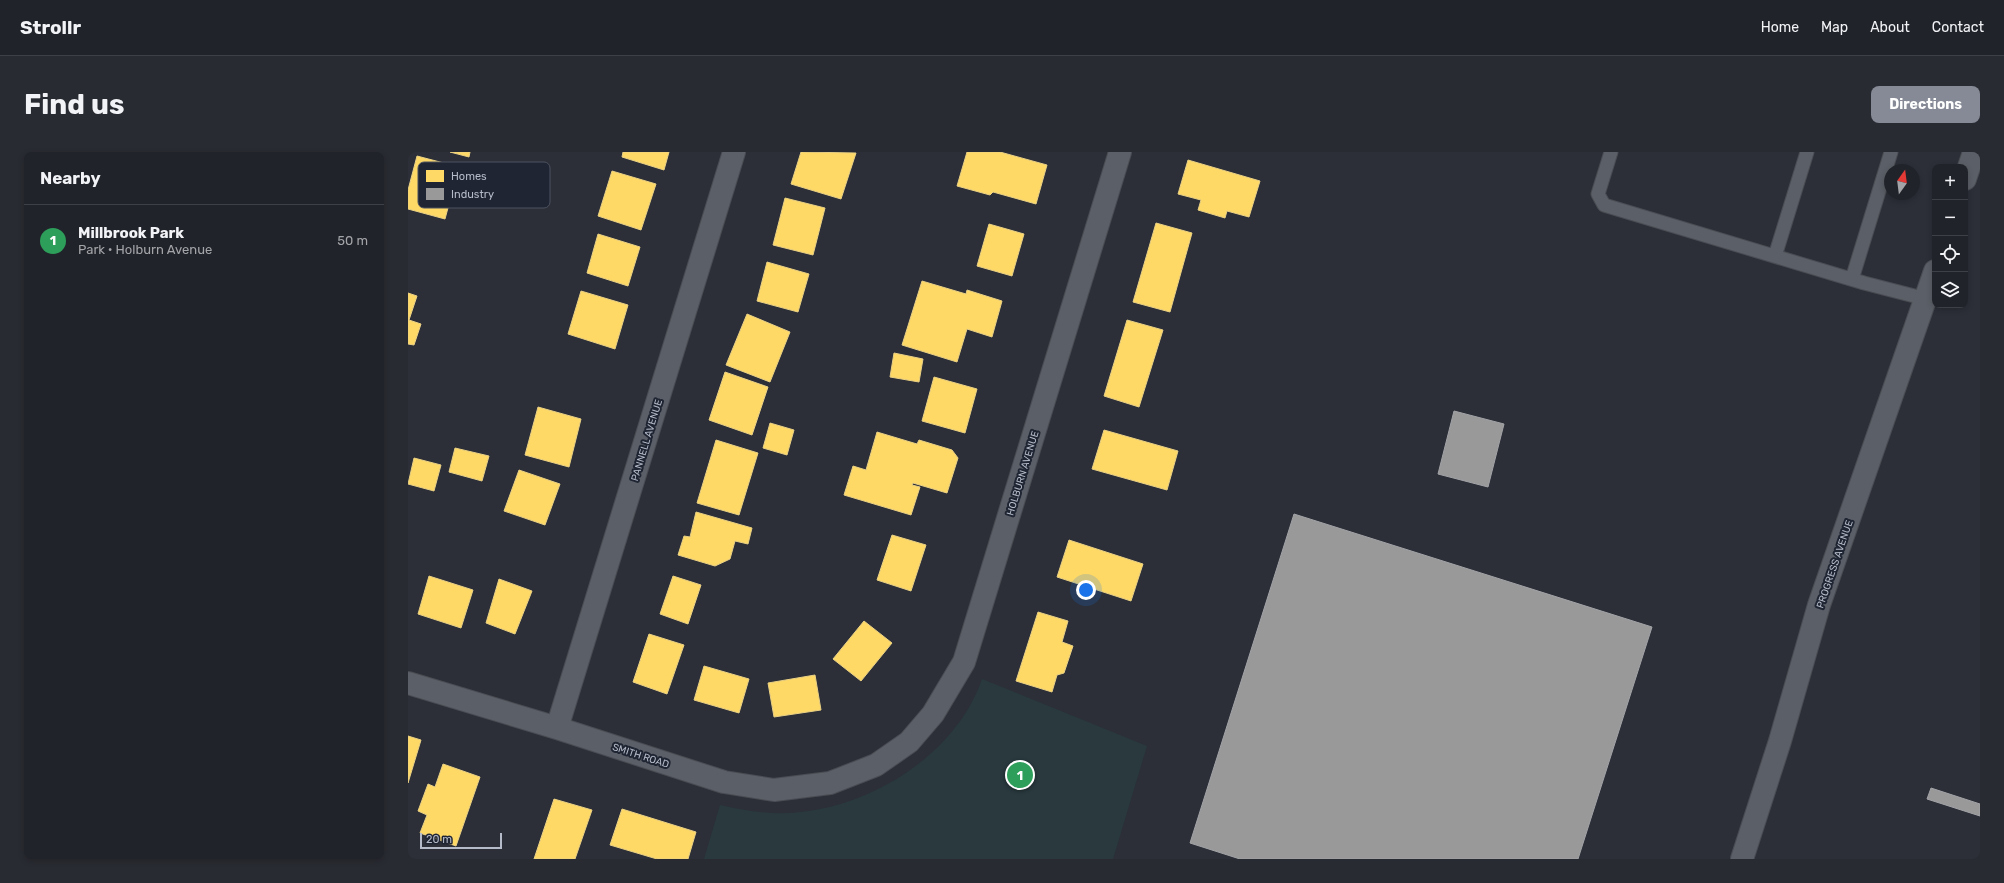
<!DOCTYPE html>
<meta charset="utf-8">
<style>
body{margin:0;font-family:Rubik,sans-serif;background:#292b32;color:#f1f3f6}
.controls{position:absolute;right:12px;top:12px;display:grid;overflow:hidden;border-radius:8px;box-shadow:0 2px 6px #0003}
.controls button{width:36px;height:36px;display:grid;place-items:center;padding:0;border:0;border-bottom:1px solid #3e4047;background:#21232a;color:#f1f3f6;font:20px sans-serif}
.compass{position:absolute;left:1476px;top:12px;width:36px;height:36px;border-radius:50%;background:#21232a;box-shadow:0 2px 6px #0003;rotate:14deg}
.scale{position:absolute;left:12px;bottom:10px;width:82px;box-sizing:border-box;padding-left:4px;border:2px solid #b6bbc9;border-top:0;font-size:11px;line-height:14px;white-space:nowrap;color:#b6bbc9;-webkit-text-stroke:3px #1f2533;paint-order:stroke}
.you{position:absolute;left:678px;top:438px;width:14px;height:14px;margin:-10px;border:3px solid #fff;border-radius:50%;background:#1a73e8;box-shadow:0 0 0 6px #1a73e833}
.badge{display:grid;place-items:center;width:26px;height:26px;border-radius:50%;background:#868a96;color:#fff;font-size:13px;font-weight:700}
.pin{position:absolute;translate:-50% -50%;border:2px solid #fff;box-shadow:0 1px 4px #0006}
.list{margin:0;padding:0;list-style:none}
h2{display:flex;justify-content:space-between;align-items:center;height:52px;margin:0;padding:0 16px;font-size:17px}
h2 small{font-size:13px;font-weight:400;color:#a2a4a8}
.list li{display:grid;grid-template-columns:26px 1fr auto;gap:12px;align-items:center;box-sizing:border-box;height:72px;padding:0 16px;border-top:1px solid #3e4047}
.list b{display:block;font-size:15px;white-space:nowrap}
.list p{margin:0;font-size:13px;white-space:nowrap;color:#a2a4a8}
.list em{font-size:13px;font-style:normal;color:#a2a4a8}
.icon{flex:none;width:22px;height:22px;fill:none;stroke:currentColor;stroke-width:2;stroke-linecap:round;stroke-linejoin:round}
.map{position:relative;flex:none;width:1572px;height:707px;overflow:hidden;border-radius:8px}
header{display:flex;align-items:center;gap:24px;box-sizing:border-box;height:56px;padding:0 20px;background:#21232a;border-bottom:1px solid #3e4047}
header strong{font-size:19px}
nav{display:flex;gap:22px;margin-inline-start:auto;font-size:14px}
.intro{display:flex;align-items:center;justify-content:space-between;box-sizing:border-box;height:96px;padding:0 24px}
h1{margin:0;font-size:28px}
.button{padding:10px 18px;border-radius:8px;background:#868a96;color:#fff;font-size:14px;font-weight:700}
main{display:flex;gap:24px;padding:0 24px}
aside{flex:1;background:#21232a;border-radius:8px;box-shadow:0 2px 6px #0003}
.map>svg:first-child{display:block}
.green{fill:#29393e}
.homes{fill:#ffd966;stroke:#e9d084}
.industry{fill:#999;stroke:#a2a3a7}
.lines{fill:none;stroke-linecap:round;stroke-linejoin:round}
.lane-casing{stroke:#4a4c53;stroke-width:15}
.street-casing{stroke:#4a4c53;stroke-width:24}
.lane{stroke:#5b5f67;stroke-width:13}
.street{stroke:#5b5f67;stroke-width:22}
.labels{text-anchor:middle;stroke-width:4;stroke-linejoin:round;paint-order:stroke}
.street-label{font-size:10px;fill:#b6bbc9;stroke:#1f2533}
.key{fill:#1f2533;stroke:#4c5260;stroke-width:1}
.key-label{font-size:11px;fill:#b6bbc9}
</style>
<header>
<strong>Strollr</strong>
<nav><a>Home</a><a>Map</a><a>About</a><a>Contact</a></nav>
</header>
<div class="intro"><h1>Find us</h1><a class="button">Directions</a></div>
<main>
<aside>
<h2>Nearby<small></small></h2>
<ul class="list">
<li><span class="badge" style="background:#2e9e5b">1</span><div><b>Millbrook Park</b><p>Park · Holburn Avenue</p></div><em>50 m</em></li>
</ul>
</aside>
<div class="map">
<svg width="1572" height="707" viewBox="0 0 1572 707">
<rect width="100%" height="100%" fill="#2c2f38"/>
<path class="green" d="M574 527 739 594 705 707H296L312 653C341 660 371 664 400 659 471 650 550 598 574 527Z"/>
<path class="homes" d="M42 0H62L61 5Z
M215 0H261L256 18 214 5Z
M393 0 448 1 433 47 383 32Z
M559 0H592L639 13 628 52 585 40 582 43 549 34Z
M9 4 51 15 37 67 0 57V38Z
M780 8 852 29 841 65 819 59 817 66 790 58 793 48 770 42Z
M204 19 248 32 233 78 190 64Z
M377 46 417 56 405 103 365 93Z
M748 71 784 81 762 160 725 150Z
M581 72 616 82 604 124 569 114Z
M190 82 232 95 220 134 179 121Z
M359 110 401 122 390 160 349 149Z
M514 129 558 142 559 138 594 149 584 185 559 177 549 210 494 193Z
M173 139 220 153 207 197 160 182Z
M0 141 9 144 1 168 13 172 6 193 0 192Z
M339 162 382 180 362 230 318 213Z
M719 168 755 178 731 255 696 244Z
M486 201 515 207 511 230 482 225Z
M317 220 360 235 344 283 301 268Z
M526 225 569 237 557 281 514 269Z
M130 255 173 267 161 315 117 303Z
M362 271 386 278 379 303 355 296Z
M696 278 770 299 759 338 684 317Z
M469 280 509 292 511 288 544 298 550 306 539 341 505 331 504 333 512 335 503 363 436 343 445 314 458 318Z
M308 288 350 301 331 363 289 351Z
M47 296 81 304 74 329 41 320Z
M6 306 33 313 26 339 0 332Z
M111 318 152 332 137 373 96 359Z
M288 360 344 376 340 392 327 389 322 407 307 414 270 403 276 384 282 385Z
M484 383 518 393 503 439 469 428Z
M661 388 735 412 723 449 649 425Z
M21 424 65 438 53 476 10 462Z
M265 424 293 433 280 472 252 462Z
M91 427 124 439 107 482 78 471Z
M630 460 660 469 654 490 665 494 656 521 649 523 644 540 608 529Z
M456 469 484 491 453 529 425 507Z
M241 482 276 493 259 542 225 530Z
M296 514 341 527 331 561 286 548Z
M407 523 413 558 366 565 360 531Z
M0 584 13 588 0 631Z
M35 612 72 625 48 694 12 681 19 663 10 659 20 632 27 635Z
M146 647 184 658 167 707H126Z
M214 657 288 680 280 707H249L202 693Z"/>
<path class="industry" d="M1046 259 1096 272 1080 335 1030 322Z
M886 362 1244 475 1170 707H832L782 691Z
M1523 636 1572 652V664L1519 647Z"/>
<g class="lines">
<g class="lane-casing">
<path id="lane" d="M1203 0 1190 42 1196 53 1456 131 1518 147
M1367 104 1399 0
M1444 127 1483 0"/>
</g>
<g class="street-casing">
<path id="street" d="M1557 27 1566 0
M0 531 149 576 316 630 366 638 422 631 468 613 501 590 525 562 556 510 712 0
M149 576 326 0
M1334 707 1372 589 1411 453 1527 119"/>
</g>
<use href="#lane" class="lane"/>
<use href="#street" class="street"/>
</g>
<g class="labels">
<g class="street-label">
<text transform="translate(238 288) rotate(-73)" y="4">PANNELL AVENUE</text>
<text transform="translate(614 321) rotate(-73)" y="4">HOLBURN AVENUE</text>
<text transform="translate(1426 412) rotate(-71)" y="4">PROGRESS AVENUE</text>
<text transform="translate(233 603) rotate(18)" y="4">SMITH ROAD</text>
</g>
</g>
<rect x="10" y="10" width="132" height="46" rx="6" class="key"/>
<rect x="18" y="18" width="18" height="12" fill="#ffd966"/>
<rect x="18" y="36" width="18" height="12" fill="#999"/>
<g class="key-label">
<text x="43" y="28">Homes</text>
<text x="43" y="46">Industry</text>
</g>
</svg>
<div class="controls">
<button>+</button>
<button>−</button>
<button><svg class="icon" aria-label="locate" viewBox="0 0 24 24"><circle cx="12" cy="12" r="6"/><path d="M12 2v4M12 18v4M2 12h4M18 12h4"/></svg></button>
<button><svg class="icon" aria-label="layers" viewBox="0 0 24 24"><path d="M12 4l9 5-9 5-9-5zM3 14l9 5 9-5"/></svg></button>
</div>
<svg class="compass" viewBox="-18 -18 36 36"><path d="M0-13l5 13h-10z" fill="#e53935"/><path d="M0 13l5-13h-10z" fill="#a2a4a8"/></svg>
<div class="scale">20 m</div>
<div class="you"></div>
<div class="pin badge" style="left:612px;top:623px;background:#2e9e5b">1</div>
</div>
</main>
